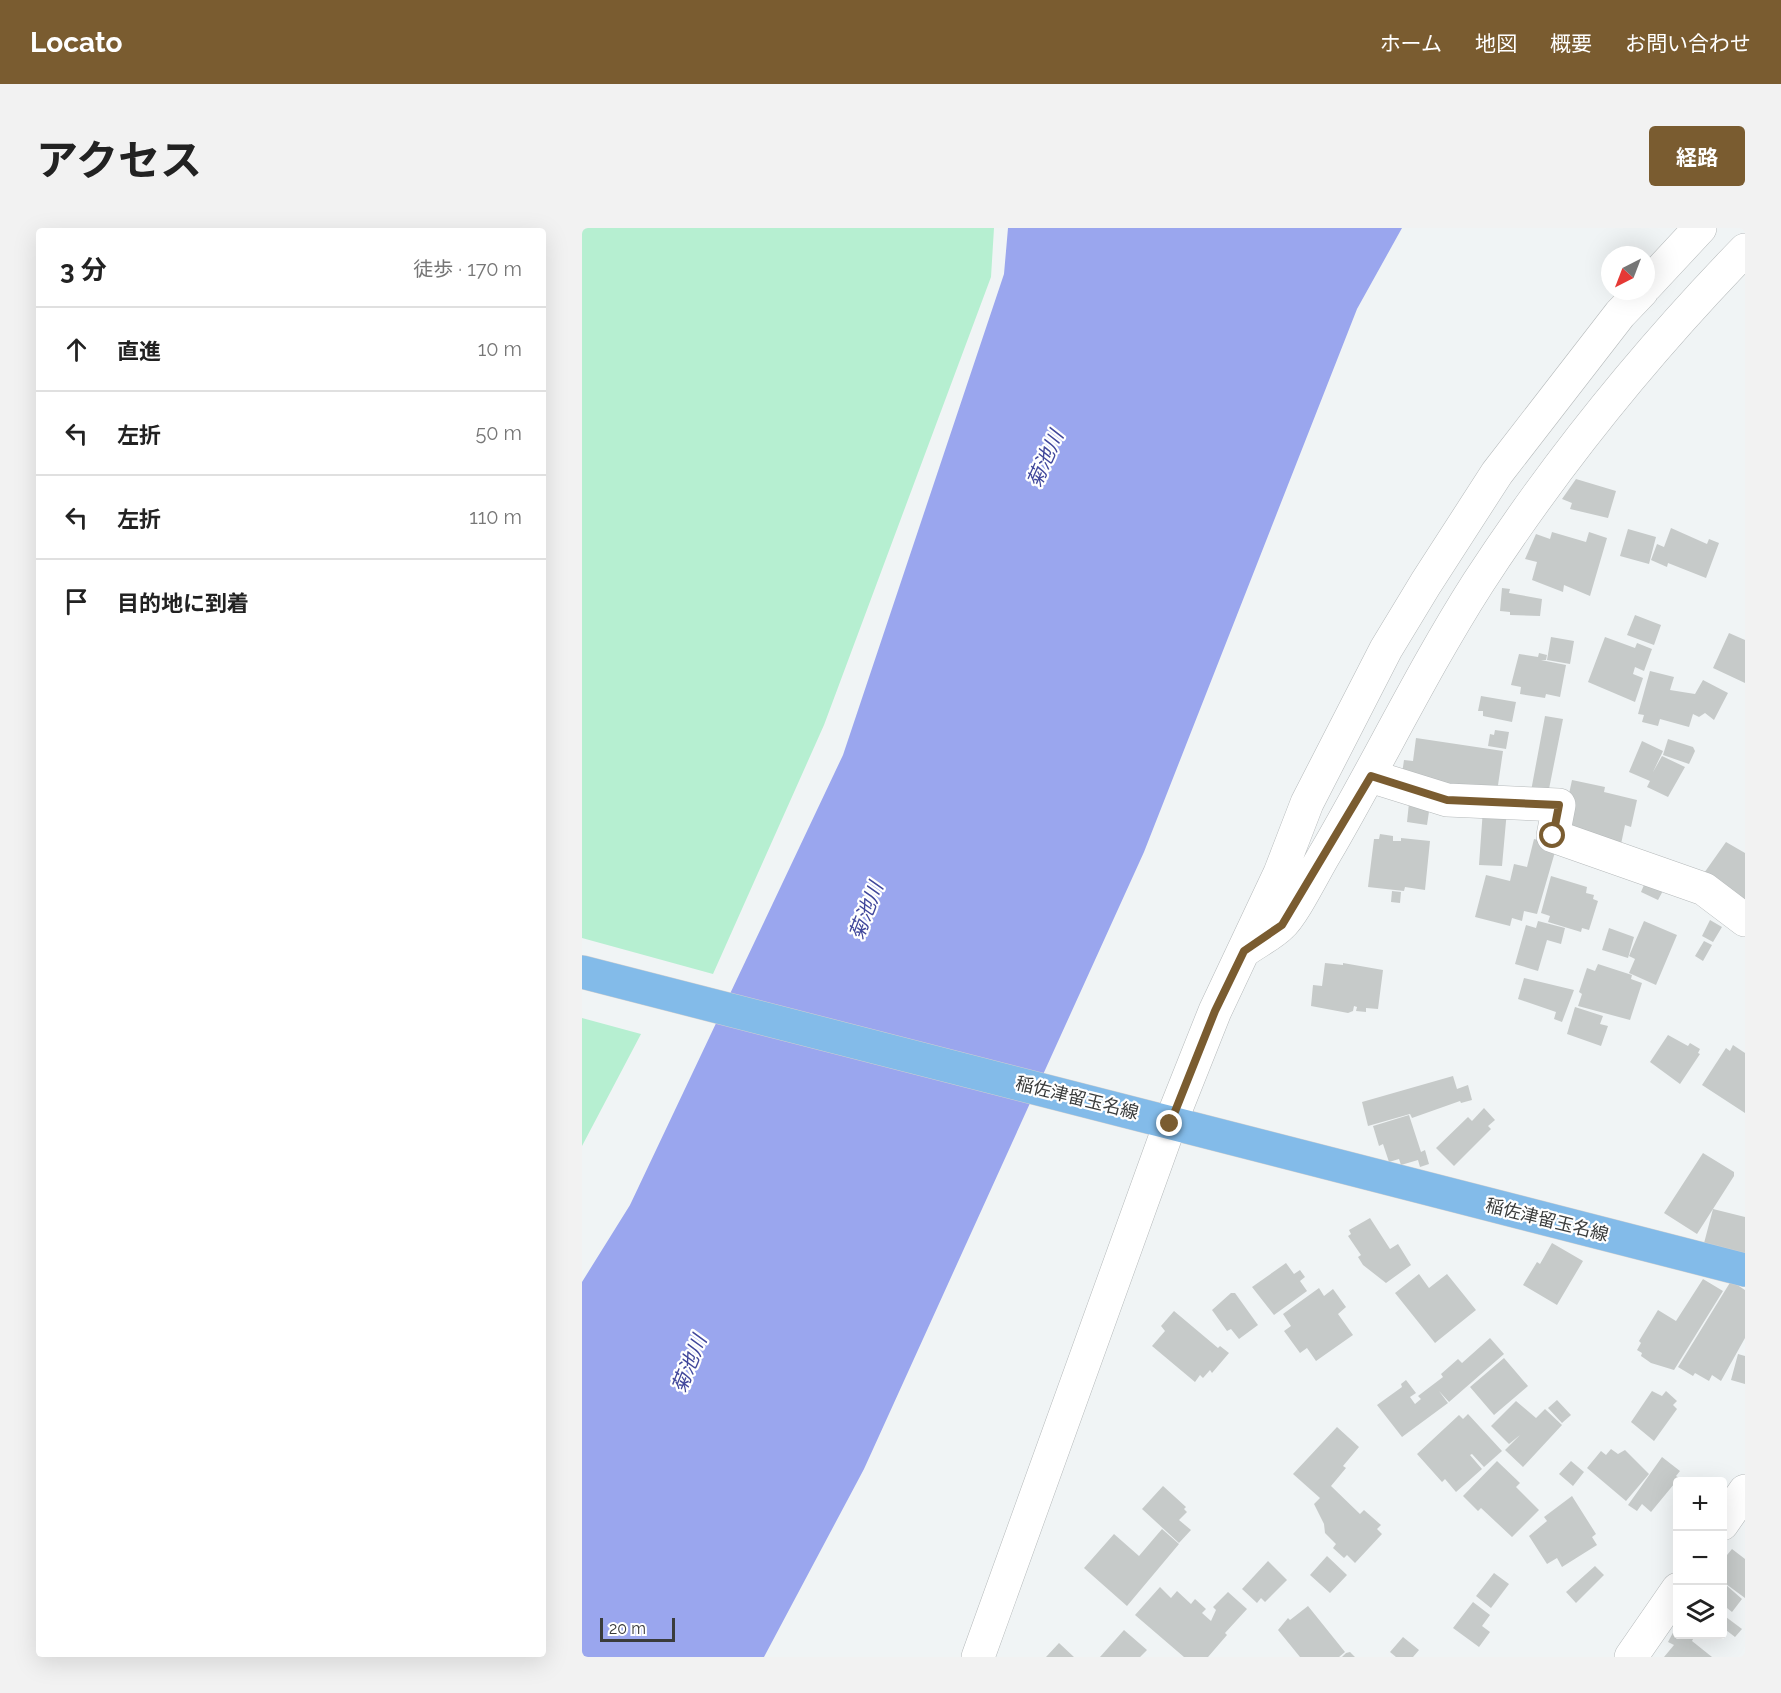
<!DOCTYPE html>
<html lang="ja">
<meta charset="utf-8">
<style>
body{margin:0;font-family:Raleway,"Noto Sans JP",sans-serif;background:#f2f2f2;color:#222}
.controls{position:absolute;right:18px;bottom:18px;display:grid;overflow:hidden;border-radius:6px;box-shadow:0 6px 24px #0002}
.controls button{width:54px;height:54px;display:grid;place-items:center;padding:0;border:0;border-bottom:2px solid #e0e0e0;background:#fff;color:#222;font:30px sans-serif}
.compass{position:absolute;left:1019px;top:18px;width:54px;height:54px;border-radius:50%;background:#fff;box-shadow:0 6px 24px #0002;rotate:222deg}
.scale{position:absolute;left:18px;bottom:15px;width:75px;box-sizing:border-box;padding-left:6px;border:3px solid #3a3c3c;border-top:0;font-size:16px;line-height:21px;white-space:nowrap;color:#3a3c3c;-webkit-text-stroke:4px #fff;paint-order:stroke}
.stop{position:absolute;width:18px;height:18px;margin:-14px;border:4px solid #7a5c30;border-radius:50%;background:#fff}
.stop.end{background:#7a5c30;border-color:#fff;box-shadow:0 2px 6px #0008}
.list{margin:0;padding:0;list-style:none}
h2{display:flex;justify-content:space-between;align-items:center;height:78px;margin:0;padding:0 24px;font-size:26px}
h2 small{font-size:20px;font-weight:400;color:#767676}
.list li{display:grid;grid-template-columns:39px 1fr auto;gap:18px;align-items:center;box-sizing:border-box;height:84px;padding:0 24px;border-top:2px solid #e0e0e0}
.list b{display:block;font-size:22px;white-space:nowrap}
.list em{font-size:20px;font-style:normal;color:#767676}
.icon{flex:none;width:33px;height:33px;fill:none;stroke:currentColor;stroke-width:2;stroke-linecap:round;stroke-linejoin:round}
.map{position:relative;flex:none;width:1163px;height:1429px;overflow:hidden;border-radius:6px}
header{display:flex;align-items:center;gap:36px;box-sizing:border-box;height:84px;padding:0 30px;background:#7a5c30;color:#fff}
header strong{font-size:28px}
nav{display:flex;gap:33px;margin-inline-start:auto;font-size:21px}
.intro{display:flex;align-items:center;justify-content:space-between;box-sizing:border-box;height:144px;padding:0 36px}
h1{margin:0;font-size:42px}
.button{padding:15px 27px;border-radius:6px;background:#7a5c30;color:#fff;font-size:21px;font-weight:700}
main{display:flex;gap:36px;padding:0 36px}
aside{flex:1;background:#fff;border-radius:6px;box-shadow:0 6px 24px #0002}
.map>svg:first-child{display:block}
.green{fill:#b6efd1}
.water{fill:#9aa6ee}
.building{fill:#c6cac9}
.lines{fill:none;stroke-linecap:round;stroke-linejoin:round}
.minor-casing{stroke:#b5b9ba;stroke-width:34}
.major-casing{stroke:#d0d0d0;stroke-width:34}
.minor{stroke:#fff;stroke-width:33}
.major{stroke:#83bbe9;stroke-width:33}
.route{stroke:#7a5c30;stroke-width:8}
.labels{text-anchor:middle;stroke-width:4.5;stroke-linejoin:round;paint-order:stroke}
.street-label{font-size:18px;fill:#3a3c3c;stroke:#fff}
.water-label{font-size:20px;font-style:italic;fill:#40479b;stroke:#fff}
</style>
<header>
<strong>Locato</strong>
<nav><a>ホーム</a><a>地図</a><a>概要</a><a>お問い合わせ</a></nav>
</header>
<div class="intro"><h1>アクセス</h1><a class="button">経路</a></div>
<main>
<aside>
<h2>3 分<small>徒歩 · 170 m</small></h2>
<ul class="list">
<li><svg class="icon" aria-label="ahead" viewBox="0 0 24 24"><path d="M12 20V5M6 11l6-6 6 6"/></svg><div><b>直進</b></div><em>10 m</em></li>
<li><svg class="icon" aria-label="left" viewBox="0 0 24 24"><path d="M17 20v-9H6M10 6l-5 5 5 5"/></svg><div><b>左折</b></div><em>50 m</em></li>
<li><svg class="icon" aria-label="left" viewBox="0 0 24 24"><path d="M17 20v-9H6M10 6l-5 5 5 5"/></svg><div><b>左折</b></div><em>110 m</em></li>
<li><svg class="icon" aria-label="arrive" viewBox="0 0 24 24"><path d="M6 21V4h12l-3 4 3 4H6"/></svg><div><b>目的地に到着</b></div></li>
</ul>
</aside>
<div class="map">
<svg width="1163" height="1429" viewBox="0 0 1163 1429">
<rect width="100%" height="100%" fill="#f0f4f5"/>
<path class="green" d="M0 0H412L409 49 242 497 131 746 0 710Z
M0 790 59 806 0 918Z"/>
<path class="water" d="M426 0H820L775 81 562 624 282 1241 182 1429H0V1054L48 977 261 527 422 46Z"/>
<path class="building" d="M994 251 1034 263 1026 290 988 281 990 275 980 271Z
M1089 300 1125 316 1127 311 1137 315 1124 350 1086 335 1085 339 1069 332 1075 316 1082 319Z
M1046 301 1074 309 1067 336 1038 328Z
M970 304 1004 314 1007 304 1025 310 1008 368 982 357 981 364 950 352 955 334 943 331 954 306 968 311Z
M920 360 928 361 927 365 960 371 958 388 928 387V384L918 383Z
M1053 387 1079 397 1072 417 1045 407Z
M1147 405 1163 412V455L1131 440Z
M969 409 992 413 988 436 965 432Z
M1023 409 1053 420 1055 415 1070 421 1062 443 1053 439 1051 446 1061 450 1053 474 1006 454Z
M957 425 965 427 964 432H959L984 437 978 469 964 466 963 470 938 466 939 459 929 457 937 426 956 429Z
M1068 443 1092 449 1088 462 1113 466 1121 452 1146 465 1132 492 1123 485 1117 489 1111 486 1107 499 1078 491 1076 498 1060 494 1062 487 1056 486Z
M899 468 934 474 930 494 901 488V483H896Z
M963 488 981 491 966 566 949 563Z
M913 502 927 504 924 521 906 518 908 506 912 507Z
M834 510 921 523 915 564 819 553 822 532 831 533Z
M1086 511 1111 519 1113 523 1107 536 1081 527Z
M1060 513 1081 523 1071 544 1080 528 1103 539 1086 569 1065 559 1068 553 1047 544Z
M990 552 1023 559 1022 564 1055 572 1049 599 1043 597 1038 621 980 598Z
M827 575 848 577 845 597 825 594Z
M901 581 925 582 920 638 897 637Z
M798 606 811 608V613H819V610L848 613 843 662 823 659 822 663 786 659 792 611H797Z
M952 611 975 617 955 686 942 683 940 693 930 690 928 698 893 689 904 647 928 653 932 636 945 639Z
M1144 614 1163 625V677L1120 648Z
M969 648 1005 659 1004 665 1012 667 1011 671 1016 673 1007 702 1000 700 999 704 966 694 968 688 959 685Z
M1065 650 1083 659 1076 672 1059 664Z
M810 663 819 664 818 675 809 674Z
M1128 692 1140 699 1131 714 1120 708Z
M956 693 983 700 979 716 965 712 956 743 933 736 944 697 954 700Z
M1062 693 1095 707 1074 757 1047 745 1053 731 1047 728Z
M1027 700 1052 709 1046 730 1020 722Z
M1122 713 1130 717 1121 733 1113 728Z
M743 735 761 737V735L801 742 796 781 784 780V784L774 783 775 779 772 778 771 783 766 785 729 778 731 757 740 758Z
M1016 736 1050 747 1049 751 1060 755 1048 792 996 778 1000 766 997 764 1005 740 1013 743Z
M942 750 992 762 980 794 972 791 974 784 936 771Z
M993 779 1021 788 1018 796 1026 798 1019 818 985 806Z
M1086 807 1106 818 1108 815 1118 821 1116 825 1118 826 1098 856 1068 834Z
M1151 817 1163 825V885L1120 857 1144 820 1148 823Z
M871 848 875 861 886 857 890 872 879 875 878 873 830 890 828 886 786 898 780 874Z
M902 880 913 892 906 898 909 901 872 938 854 920 886 889 890 893Z
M827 887 839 924 843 922 847 936 838 939 836 932 819 937 817 931 807 934 801 916 797 918 791 898Z
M1121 925 1152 944V948L1115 1006 1082 985Z
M1131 981 1163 989V1030L1121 1019Z
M788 990 808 1021 816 1016 829 1037 804 1055 781 1037 776 1029 779 1027 766 1008 769 1006 767 1002Z
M970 1015 1001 1033 975 1077 941 1057 955 1034 958 1036Z
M704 1035 712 1046 718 1042 723 1049 718 1053 725 1063 692 1087 670 1059Z
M837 1046 847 1060 865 1046 894 1082 853 1115 813 1065Z
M1121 1051 1141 1063 1092 1142 1069 1135 1059 1128 1060 1125 1055 1122 1059 1115 1057 1113 1076 1082 1094 1093Z
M1149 1053 1163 1062V1110L1139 1153 1130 1147 1127 1153 1113 1145 1111 1148 1096 1139Z
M737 1060 742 1068 751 1061 764 1079 756 1086 771 1107 734 1133 725 1120 718 1125 702 1103 709 1098 701 1086Z
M649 1065H653L676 1097 657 1111 649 1101 645 1103 630 1082Z
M592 1083 636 1120 638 1118 647 1125 630 1145 628 1142 621 1150 618 1147 613 1154 570 1118 583 1103 579 1098Z
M908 1110 922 1126 867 1174 857 1163 866 1175 820 1209 795 1177 820 1159 819 1156 824 1152 834 1165 828 1169 833 1176 839 1171 836 1168 861 1149 859 1146 876 1131 880 1135Z
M1156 1126 1163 1128V1156L1149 1152Z
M922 1130 946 1158 912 1187 888 1159Z
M1070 1163 1080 1168 1084 1163 1095 1173 1091 1177 1095 1181 1072 1213 1049 1194Z
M975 1172 989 1187 980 1195 966 1180Z
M934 1173 954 1190 963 1181 980 1197 941 1239 923 1222 938 1207 927 1216 909 1198Z
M886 1186 920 1223 902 1239 890 1226 888 1227 900 1241 874 1264 863 1251 860 1254 835 1226 877 1187 881 1191Z
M755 1199 777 1219 761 1238 764 1240 749 1258 778 1286 782 1282 799 1297 795 1301 800 1306 773 1335 765 1327 762 1330 751 1320 754 1316 743 1305 742 1296 732 1276 738 1270 711 1246Z
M1029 1221 1036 1226 1043 1222 1067 1246 1044 1273 1005 1240 1019 1223 1024 1227Z
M1080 1229 1098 1243 1094 1248 1097 1250 1069 1284 1060 1276 1055 1283 1046 1277Z
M915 1233 938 1255 934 1259 957 1282 930 1309 899 1280 896 1283 881 1268Z
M989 1233 1002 1244 991 1258 977 1246Z
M581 1258 604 1279 602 1281 605 1284 597 1292 609 1302 597 1315 560 1281Z
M990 1268 1014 1306 1010 1309 1015 1317 980 1339 975 1330 965 1336 947 1308 965 1293 962 1289Z
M580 1301 597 1316 545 1378 502 1340 532 1306 557 1328Z
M1150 1321 1163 1331V1370L1144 1356 1140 1359V1333Z
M745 1328 765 1347 748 1365 728 1347Z
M686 1333 705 1352 683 1374 679 1370 675 1375 660 1361Z
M1013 1338 1022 1347 994 1375 984 1364Z
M912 1345 927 1356 909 1380 894 1368Z
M1144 1357 1160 1371 1150 1384 1140 1376V1362Z
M578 1359 589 1370 595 1363 609 1376 613 1371 624 1381 620 1385 629 1393 634 1382 631 1379 646 1364 665 1381 643 1405 645 1407 626 1429H602L553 1387Z
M891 1374 908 1387 900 1398 908 1404 897 1419 871 1400Z
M726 1378 763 1424 757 1429H718L696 1402 706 1390 708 1392Z
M1144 1389 1160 1401 1153 1409 1140 1399Z
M1095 1397V1407H1113L1110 1413 1130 1429H1082L1092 1417 1086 1414Z
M542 1402 565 1422 558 1429H518Z
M821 1409 837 1422 831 1429H814L808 1424Z
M477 1415 492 1429H464Z
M768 1424 773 1429H760L764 1425Z"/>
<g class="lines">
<g class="minor-casing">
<path id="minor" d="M1064 58 1118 0
M788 548 865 572 977 577 971 608 1122 661 1163 692
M662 723C674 714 689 707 699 697 711 687 734 640 744 624 796 535 841 441 896 355 974 235 1064 124 1163 22
M1140 1296 1163 1263
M396 1429 588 896 633 783 698 645 725 575 804 421 844 355 915 245 1038 86 1060 63
M1049 1429 1096 1361"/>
</g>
<g class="major-casing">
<path id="major" d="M0 744 1163 1042"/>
</g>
<use href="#minor" class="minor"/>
<use href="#major" class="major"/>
</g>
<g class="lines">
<path class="route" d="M588 896 633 783 662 723 700 697 789 548 865 572 977 577 971 608"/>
</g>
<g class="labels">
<g class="street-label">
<text transform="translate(495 870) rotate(14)" y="6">稲佐津留玉名線</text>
<text transform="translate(965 992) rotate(14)" y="6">稲佐津留玉名線</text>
</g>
<g class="water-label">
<text transform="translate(463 231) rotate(-66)" y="7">菊池川</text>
<text transform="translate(284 683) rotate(-69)" y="7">菊池川</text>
<text transform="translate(107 1136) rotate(-68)" y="7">菊池川</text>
</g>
</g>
</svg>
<div class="controls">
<button>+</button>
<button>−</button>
<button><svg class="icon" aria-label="layers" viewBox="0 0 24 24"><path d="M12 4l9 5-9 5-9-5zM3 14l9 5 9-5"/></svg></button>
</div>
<svg class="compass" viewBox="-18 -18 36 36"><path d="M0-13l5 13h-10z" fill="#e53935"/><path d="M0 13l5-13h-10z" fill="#767676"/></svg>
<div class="scale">20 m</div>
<div class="stop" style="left:971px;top:608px"></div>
<div class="stop end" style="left:588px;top:896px"></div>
</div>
</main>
